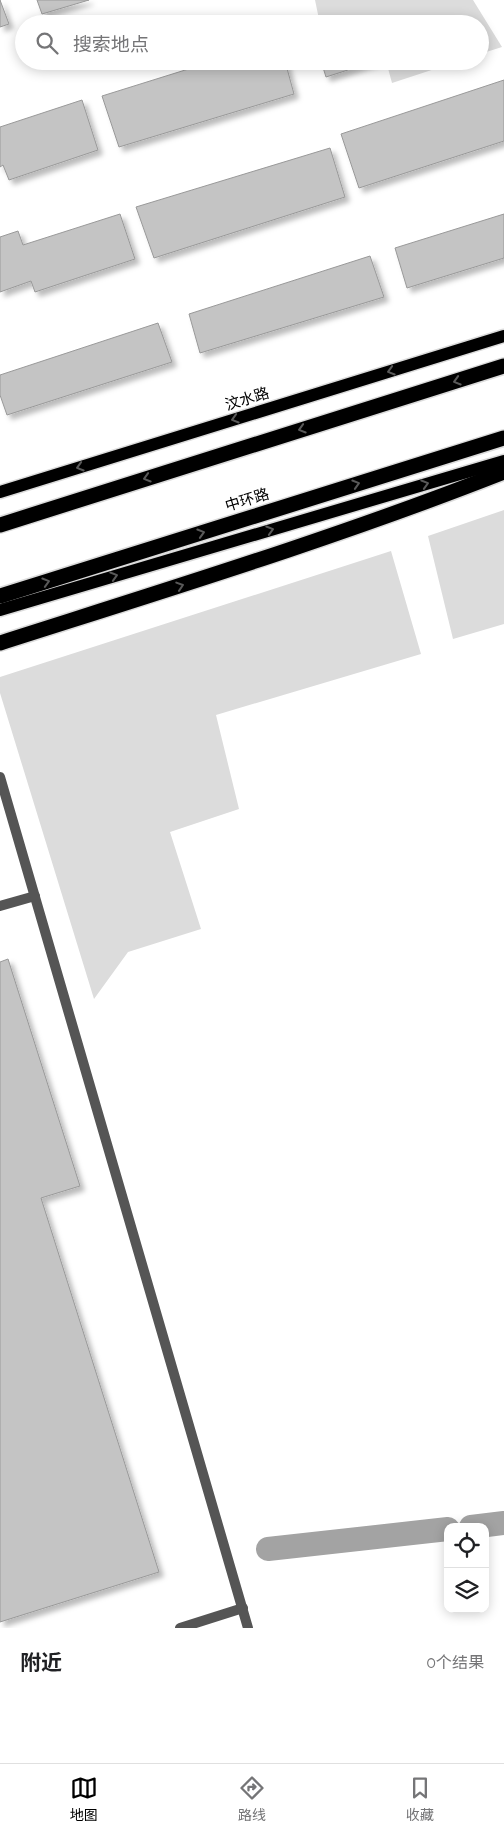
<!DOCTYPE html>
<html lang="zh">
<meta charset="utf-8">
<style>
body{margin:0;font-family:Raleway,"Noto Sans SC",sans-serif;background:#f6f6f6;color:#202124}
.controls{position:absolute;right:15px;bottom:15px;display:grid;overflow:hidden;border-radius:10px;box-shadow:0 2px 12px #0003}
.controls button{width:45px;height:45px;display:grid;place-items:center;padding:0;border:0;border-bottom:1px solid #e0e0e0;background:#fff;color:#202124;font:25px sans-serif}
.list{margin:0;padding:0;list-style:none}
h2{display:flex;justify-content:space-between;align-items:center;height:65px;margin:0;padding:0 20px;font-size:21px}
h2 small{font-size:16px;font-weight:400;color:#757577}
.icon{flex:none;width:28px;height:28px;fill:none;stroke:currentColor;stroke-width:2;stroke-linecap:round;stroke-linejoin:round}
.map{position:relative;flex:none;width:504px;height:1628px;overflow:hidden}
.search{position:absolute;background:#fff;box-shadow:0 2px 12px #0003;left:15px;right:15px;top:15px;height:55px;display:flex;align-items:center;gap:12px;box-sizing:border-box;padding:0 18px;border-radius:28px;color:#757577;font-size:19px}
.sheet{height:135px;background:#fff}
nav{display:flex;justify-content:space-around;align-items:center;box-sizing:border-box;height:70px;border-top:1px solid #e0e0e0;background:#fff;font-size:14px;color:#757577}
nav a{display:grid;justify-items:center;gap:2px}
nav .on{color:#000}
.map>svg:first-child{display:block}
.green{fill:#dcdcdc}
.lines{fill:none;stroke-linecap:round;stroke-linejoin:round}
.canal{stroke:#a3a3a3;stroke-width:24}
.building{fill:#c4c4c4;stroke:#999;filter:url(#shadow)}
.primary-casing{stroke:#dbdbdb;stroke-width:15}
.highway-casing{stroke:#dbdbdb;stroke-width:18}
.lane{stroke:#555;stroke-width:10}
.street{stroke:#555;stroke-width:10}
.primary{stroke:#000;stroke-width:12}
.highway{stroke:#000;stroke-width:15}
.oneway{stroke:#595959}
.labels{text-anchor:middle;stroke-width:4;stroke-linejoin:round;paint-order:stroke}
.street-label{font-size:15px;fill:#000;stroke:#fff}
</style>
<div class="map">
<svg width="504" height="1628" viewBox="0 0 504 1628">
<defs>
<filter id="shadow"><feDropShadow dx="4.5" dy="4.5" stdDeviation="2.5" flood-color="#0004"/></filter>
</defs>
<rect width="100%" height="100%" fill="#fff"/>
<path class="green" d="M315 0H473L502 47 480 54V24H375L374 21 365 24H320Z
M386 61H459L392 83Z
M504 510V624L453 639 428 536Z
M391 551 421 654 216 715 239 809 170 832 201 929 128 952 94 999 0 693V677Z"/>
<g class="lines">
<path class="canal" d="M471 1527 504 1523
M268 1549 448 1529"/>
</g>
<path class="building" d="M0 0 9 24 0 27Z
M37 0H89L42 14Z
M214 61H285L294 94 119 147 102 96Z
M321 61H376L326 77Z
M504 80V141L359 188 341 134Z
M82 100 98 150 9 180 3 165 0 167V127Z
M330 148 345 197 154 258 136 207Z
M120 214 135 259 35 292 31 281 0 292V237L18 231 23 245Z
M504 214V258L407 288 395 248Z
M370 256 384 297 200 353 189 314Z
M158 323 172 362 7 415 0 395V375Z
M8 959 80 1186 41 1198 159 1572 0 1622V962Z"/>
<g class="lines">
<g class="primary-casing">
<path id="primary" d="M0 492 504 336
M0 610 504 461"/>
</g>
<g class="highway-casing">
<path id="highway" d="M0 525 504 366
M0 596 504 438
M0 643C169 589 339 537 504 472"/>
</g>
<path class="lane" d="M0 906 35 896
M180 1628 243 1608"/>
<path class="street" d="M0 777 248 1628"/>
<use href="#primary" class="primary"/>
<use href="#highway" class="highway"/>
</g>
<defs><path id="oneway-chevron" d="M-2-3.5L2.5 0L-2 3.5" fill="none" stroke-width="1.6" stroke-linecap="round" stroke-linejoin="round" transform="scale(1.25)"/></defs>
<g class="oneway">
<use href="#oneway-chevron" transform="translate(391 371) rotate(163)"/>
<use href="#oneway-chevron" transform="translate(457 381) rotate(163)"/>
<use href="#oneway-chevron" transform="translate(235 419) rotate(163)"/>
<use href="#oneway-chevron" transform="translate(302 429) rotate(163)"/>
<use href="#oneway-chevron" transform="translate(80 467) rotate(163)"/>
<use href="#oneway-chevron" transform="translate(147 478) rotate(163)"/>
<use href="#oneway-chevron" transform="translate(356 484) rotate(-17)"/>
<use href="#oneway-chevron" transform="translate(425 484) rotate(-17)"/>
<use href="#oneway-chevron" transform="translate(270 530) rotate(-17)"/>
<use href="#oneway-chevron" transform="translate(201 533) rotate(-17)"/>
<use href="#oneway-chevron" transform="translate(114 576) rotate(-17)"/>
<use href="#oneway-chevron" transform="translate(46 582) rotate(-17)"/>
<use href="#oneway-chevron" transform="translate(180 586) rotate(-18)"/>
</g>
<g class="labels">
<g class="street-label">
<text transform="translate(247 399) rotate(-17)" y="5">汶水路</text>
<text transform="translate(247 500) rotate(-17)" y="5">中环路</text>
</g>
</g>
</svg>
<div class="controls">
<button><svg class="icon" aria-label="locate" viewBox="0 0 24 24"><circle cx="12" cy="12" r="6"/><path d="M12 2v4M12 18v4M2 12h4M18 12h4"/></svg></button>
<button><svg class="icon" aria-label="layers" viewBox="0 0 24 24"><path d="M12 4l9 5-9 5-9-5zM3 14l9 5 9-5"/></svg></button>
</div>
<div class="search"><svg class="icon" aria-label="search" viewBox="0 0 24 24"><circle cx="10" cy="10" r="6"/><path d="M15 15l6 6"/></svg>搜索地点</div>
</div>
<section class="sheet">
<h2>附近<small>0个结果</small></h2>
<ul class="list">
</ul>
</section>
<nav>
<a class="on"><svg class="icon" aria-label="map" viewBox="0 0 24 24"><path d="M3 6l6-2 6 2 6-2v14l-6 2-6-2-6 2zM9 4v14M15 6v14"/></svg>地图</a>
<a><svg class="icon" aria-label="directions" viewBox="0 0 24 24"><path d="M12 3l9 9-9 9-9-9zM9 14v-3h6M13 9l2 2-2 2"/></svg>路线</a>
<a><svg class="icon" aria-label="saved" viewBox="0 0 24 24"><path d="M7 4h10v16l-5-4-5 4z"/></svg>收藏</a>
</nav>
